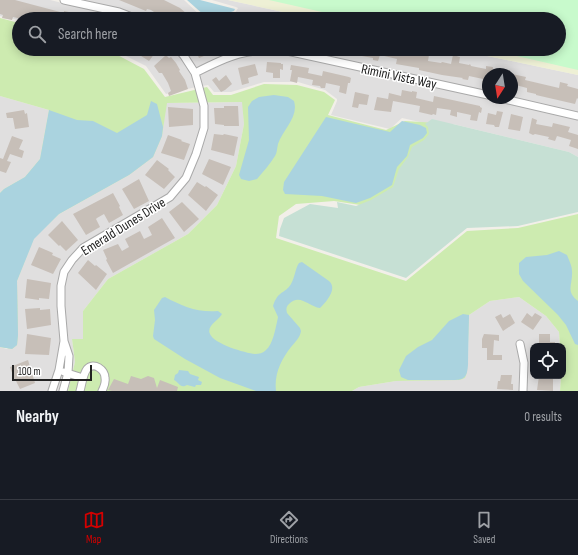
<!DOCTYPE html>
<style>
body{margin:0;font-family:"Sofia Sans Condensed",sans-serif;background:#242831;color:#f1f3f6}
.controls{position:absolute;right:12px;bottom:12px;display:grid;overflow:hidden;border-radius:8px;box-shadow:0 2px 10px #0003}
.controls button{width:36px;height:36px;display:grid;place-items:center;padding:0;border:0;border-bottom:1px solid #363941;background:#171b24;color:#f1f3f6;font:20px sans-serif}
.compass{position:absolute;left:482px;top:68px;width:36px;height:36px;border-radius:50%;background:#171b24;box-shadow:0 2px 10px #0003;rotate:192deg}
.scale{position:absolute;left:12px;bottom:10px;width:80px;box-sizing:border-box;padding-left:4px;border:2px solid #222;border-top:0;font-size:11px;line-height:14px;white-space:nowrap;color:#222;-webkit-text-stroke:3px #fff;paint-order:stroke}
.list{margin:0;padding:0;list-style:none}
h2{display:flex;justify-content:space-between;align-items:center;height:52px;margin:0;padding:0 16px;font-size:17px}
h2 small{font-size:13px;font-weight:400;color:#9ea1a6}
.icon{flex:none;width:22px;height:22px;fill:none;stroke:currentColor;stroke-width:2;stroke-linecap:round;stroke-linejoin:round}
.map{position:relative;flex:none;width:578px;height:391px;overflow:hidden}
.search{position:absolute;background:#171b24;box-shadow:0 2px 10px #0003;left:12px;right:12px;top:12px;height:44px;display:flex;align-items:center;gap:10px;box-sizing:border-box;padding:0 14px;border-radius:22px;color:#9ea1a6;font-size:15px}
.sheet{height:108px;background:#171b24}
nav{display:flex;justify-content:space-around;align-items:center;box-sizing:border-box;height:56px;border-top:1px solid #363941;background:#171b24;font-size:11px;color:#9ea1a6}
nav a{display:grid;justify-items:center;gap:2px}
nav .on{color:#d40000}
.map>svg:first-child{display:block}
.residential{fill:#e0dfdf}
.farmland{fill:#eef0d5}
.grass{fill:#cdebb0}
.wetland{fill:#c6e0d4}
.park{fill:#c8facc}
.water{fill:#aad3df}
.building{fill:#c7bfb8}
.lines{fill:none;stroke-linecap:round;stroke-linejoin:round}
.minor-casing{stroke:#a9a9a9;stroke-width:9}
.minor{stroke:#fff;stroke-width:7}
.labels{text-anchor:middle;stroke-width:3;stroke-linejoin:round;paint-order:stroke}
.street-label{font-size:14px;fill:#222;stroke:#fff}
</style>
<div class="map">
<svg width="578" height="391" viewBox="0 0 578 391">
<rect width="100%" height="100%" fill="#f2efe9"/>
<path class="residential" d="M0 0H50L129 19H19V20L0 16Z
M78 0H184L204 19H146L132 13Z
M212 0H228L315 19H218L235 13 238 8 236 7Z
M112 49H174L182 58 192 75 196 87 166 94 146 66Z
M182 49H246L233 52 196 69Z
M292 49H454L578 75V113L512 98V74H488V92Z
M268 52 286 54 560 115 578 120V157L569 152 453 124H425L420 122 402 118 390 129 331 115 337 101V99L325 90 298 82H264L231 92H214L208 85 202 86 198 75 235 58 253 53Z
M0 96 49 110 40 159 25 177 4 189 0 193Z
M243 102 244 124 236 166 217 205 188 234 108 279 83 311V339H72L75 362 68 391H0V347L7 349 17 342V281L34 238 59 214 129 175 162 136 166 103Z
M519 297 546 316 559 332 560 346H533V376H561L560 391H352L359 387 396 381 463 379 468 365 469 315 490 301Z"/>
<path class="farmland" d="M228 0H578V75L454 49H559V19H315Z"/>
<path class="grass" d="M0 18 19 23V49H106L144 69 165 97 207 87 213 95H231L264 84 297 85 324 92 335 100 328 115 386 130 405 121 437 123 396 187 367 206 334 201 296 204 279 216 276 238 406 281 467 231 518 228 578 214V391H560L561 376H563V346H560L559 332 546 316 519 297 490 301 469 315 467 372 465 378 460 380 396 381 359 387 352 391H68L75 362 72 339H83V311L108 279 188 234 217 205 236 166 244 124 242 102 167 103 162 136 153 157 129 175 59 214 34 238 17 281 18 335 17 345 12 349 0 347V193L4 189 25 177 40 159 49 110 0 96Z"/>
<path class="wetland" d="M432 119 569 152 578 157V212L518 226 467 228 406 278 279 236 280 229 284 218 310 204 338 208 337 202 356 206 371 200 393 187 399 169 408 157 412 147 424 140 429 134 428 127 425 124Z"/>
<path class="park" d="M269 0H578V70L486 49H559V19H353Z"/>
<path class="water" d="M187 0H200L235 9 234 11 210 19 205 16Z
M274 95 288 97 294 101C299 117 283 129 278 144 277 148 277 153 275 156 270 164 263 172 257 179L249 181 241 179 239 175 249 140 248 107 252 101 259 97Z
M151 101 157 104 163 127 162 136 153 157 129 175 59 214 34 239 17 281 18 335 17 345 12 349 0 347V193L4 189 25 177 40 159 49 110 77 120 93 121 117 133 147 115Z
M326 117 390 132 402 121 420 125 426 128 427 133 423 138 410 145 407 156 397 167 392 185 370 198 356 203 322 196 285 194 283 190 284 182Z
M559 251 567 255C569 260 572 266 572 271 573 285 565 291 578 301V345L575 344 566 325 558 315 523 281 519 274V263L526 257 547 255Z
M302 262 329 281C338 289 326 302 320 308 309 307 300 293 289 304 286 307 286 309 287 313L300 328 301 331C300 338 295 342 291 347 281 360 274 374 276 391H256L220 378 185 359 154 339 153 336 155 320 154 310 162 298 165 297C182 306 198 313 218 311L222 314C219 320 206 326 210 334 214 344 245 353 255 354 259 354 263 353 266 350 273 344 275 330 277 322L278 317 273 306C278 290 285 294 291 284 295 277 295 269 299 263Z
M463 314 469 315 468 365C467 377 465 380 453 380H408L401 377 399 370 406 356 418 347 432 340 449 321Z
M179 370 188 371 190 374 199 377 198 380 202 382 201 385H196L195 387 187 385C180 389 179 382 174 380L175 375 178 373Z"/>
<path class="building" d="M0 0H15L64 13V11L74 13V15L84 17 83 19H22L13 17 12 20 2 18 3 15 0 14Z
M119 0H164L180 8 193 19H161L156 16 157 14 151 10 147 9 146 11Z
M130 49H158L149 61Z
M195 49H201L204 56 199 58Z
M334 49H393L392 51 408 54 409 49H416V52L429 55 428 61 441 63 442 62 451 64 453 55 460 57 459 63 469 65 470 64 471 66 486 69V66L493 67 492 74H488V84L482 82 483 79 469 76 468 80 462 79 463 78 442 75 419 70V68L396 64 397 59 380 55 378 61 373 60V58L334 51Z
M166 55 169 58 171 57 176 63 180 70 179 71 185 80 188 89 169 96 168 93 171 91 168 83 162 73H159L154 66Z
M267 62 281 63V64H283V70L280 69V78H273V73L266 72Z
M255 64 258 75 248 78 249 83 242 85 238 68Z
M291 65 309 68 308 73 322 76 323 71 349 77 351 78 350 83H348L346 94 339 92 340 86 326 83 325 88H321L320 86 312 85 313 80 298 77 297 83 290 81 292 70H290Z
M512 74 526 77 525 80 559 88 560 82 568 84 567 86 578 89V99L577 98 575 104 536 95V94L527 92V88L512 84Z
M226 75 232 84 225 90 221 92 212 80 216 77 219 81Z
M402 90 412 92V91L417 92 416 98 433 102 434 96 480 106V107L482 108 481 113 479 112 477 121 470 120 471 115 457 112V117L450 115 451 110 437 108 436 115 433 114 432 115 419 112 420 106 393 101 391 112 374 110 377 97 388 99 389 93 401 96Z
M355 92 369 95 367 105 359 104 358 108 352 107Z
M224 106H238L239 126H224V125L215 124 214 108H224Z
M168 107 193 109V125L169 127Z
M24 110 25 114 27 113 29 127 15 129 13 118H7L6 113Z
M497 111 503 112 499 127H495L494 125 486 124 488 113 496 115Z
M511 114 523 117 520 131 508 129Z
M532 118 537 120 536 124 552 127 553 123 570 127 568 132 578 135V149L569 146 571 140 557 136 555 141 548 139 549 137 535 134 533 135 529 133Z
M214 134 223 135 224 134 238 137 234 156 211 150Z
M168 135 182 140 181 141 190 144 184 160 161 153Z
M12 136 23 140 19 149 24 151 22 158 10 154 7 161 11 162 6 173 0 171V158L3 159Z
M209 159 231 167 223 185 202 174Z
M157 160 169 169 168 170 175 177 164 189 145 175Z
M139 179 149 201 134 209 122 189Z
M197 182 205 187 206 186 218 195 206 211 188 195Z
M113 193 120 206 119 207 123 215 109 223 104 214 97 218 96 219 100 227 86 235 73 214Z
M182 202 199 219 184 232 169 212Z
M162 218 175 238 113 273 106 260 107 259 103 250 118 244 122 251 129 247 125 239 140 231 144 239 152 235 148 227Z
M62 221 78 240 66 251 60 245 59 246 48 235Z
M39 247 53 253 52 255 61 259 53 274 31 265Z
M88 260 95 266 96 265 107 274 96 290 78 273Z
M27 279 51 283 49 299 39 298V300L25 298Z
M40 308V310L50 309 51 325 27 329 25 309Z
M527 313 532 317 535 313 542 317 533 330 521 322Z
M501 314 503 318 510 314 515 323 503 331 495 317Z
M27 334 51 338 49 355 25 354Z
M484 334 499 335V341L494 340 493 355H502V360H487V348H482V339Z
M539 334H550V342H555V346H539Z
M28 360 35 383 20 389 16 381H15L10 367Z
M501 375H512L511 384H513V390L497 389 498 381H500Z
M131 376 141 379 148 376 154 378 157 388 160 380 178 387 177 391H112L108 390 114 379 128 384Z
M539 376 553 377V391L537 390Z"/>
<g class="lines">
<g class="minor-casing">
<path id="minor" d="M64 0 119 12 137 19
M195 73C228 56 248 47 287 51L488 95
M500 98 578 116
M520 344 524 363 523 391
M64 372 83 378
M52 391 59 370 64 341 61 306V286L64 272 72 260 83 248 170 197 186 178 196 154 204 128V106L195 73 184 56 178 49
M63 391 68 373 69 356 64 341
M80 391C82 384 83 374 87 369 94 361 105 370 105 378 106 383 104 387 102 391"/>
</g>
<use href="#minor" class="minor"/>
</g>
<g class="labels">
<g class="street-label">
<text transform="translate(399 76) rotate(12)" y="5">Rimini Vista Way</text>
<text transform="translate(123 226) rotate(-32)" y="5">Emerald Dunes Drive</text>
</g>
</g>
</svg>
<div class="controls">
<button><svg class="icon" aria-label="locate" viewBox="0 0 24 24"><circle cx="12" cy="12" r="6"/><path d="M12 2v4M12 18v4M2 12h4M18 12h4"/></svg></button>
</div>
<svg class="compass" viewBox="-18 -18 36 36"><path d="M0-13l5 13h-10z" fill="#e53935"/><path d="M0 13l5-13h-10z" fill="#9ea1a6"/></svg>
<div class="scale">100 m</div>
<div class="search"><svg class="icon" aria-label="search" viewBox="0 0 24 24"><circle cx="10" cy="10" r="6"/><path d="M15 15l6 6"/></svg>Search here</div>
</div>
<section class="sheet">
<h2>Nearby<small>0 results</small></h2>
<ul class="list">
</ul>
</section>
<nav>
<a class="on"><svg class="icon" aria-label="map" viewBox="0 0 24 24"><path d="M3 6l6-2 6 2 6-2v14l-6 2-6-2-6 2zM9 4v14M15 6v14"/></svg>Map</a>
<a><svg class="icon" aria-label="directions" viewBox="0 0 24 24"><path d="M12 3l9 9-9 9-9-9zM9 14v-3h6M13 9l2 2-2 2"/></svg>Directions</a>
<a><svg class="icon" aria-label="saved" viewBox="0 0 24 24"><path d="M7 4h10v16l-5-4-5 4z"/></svg>Saved</a>
</nav>
